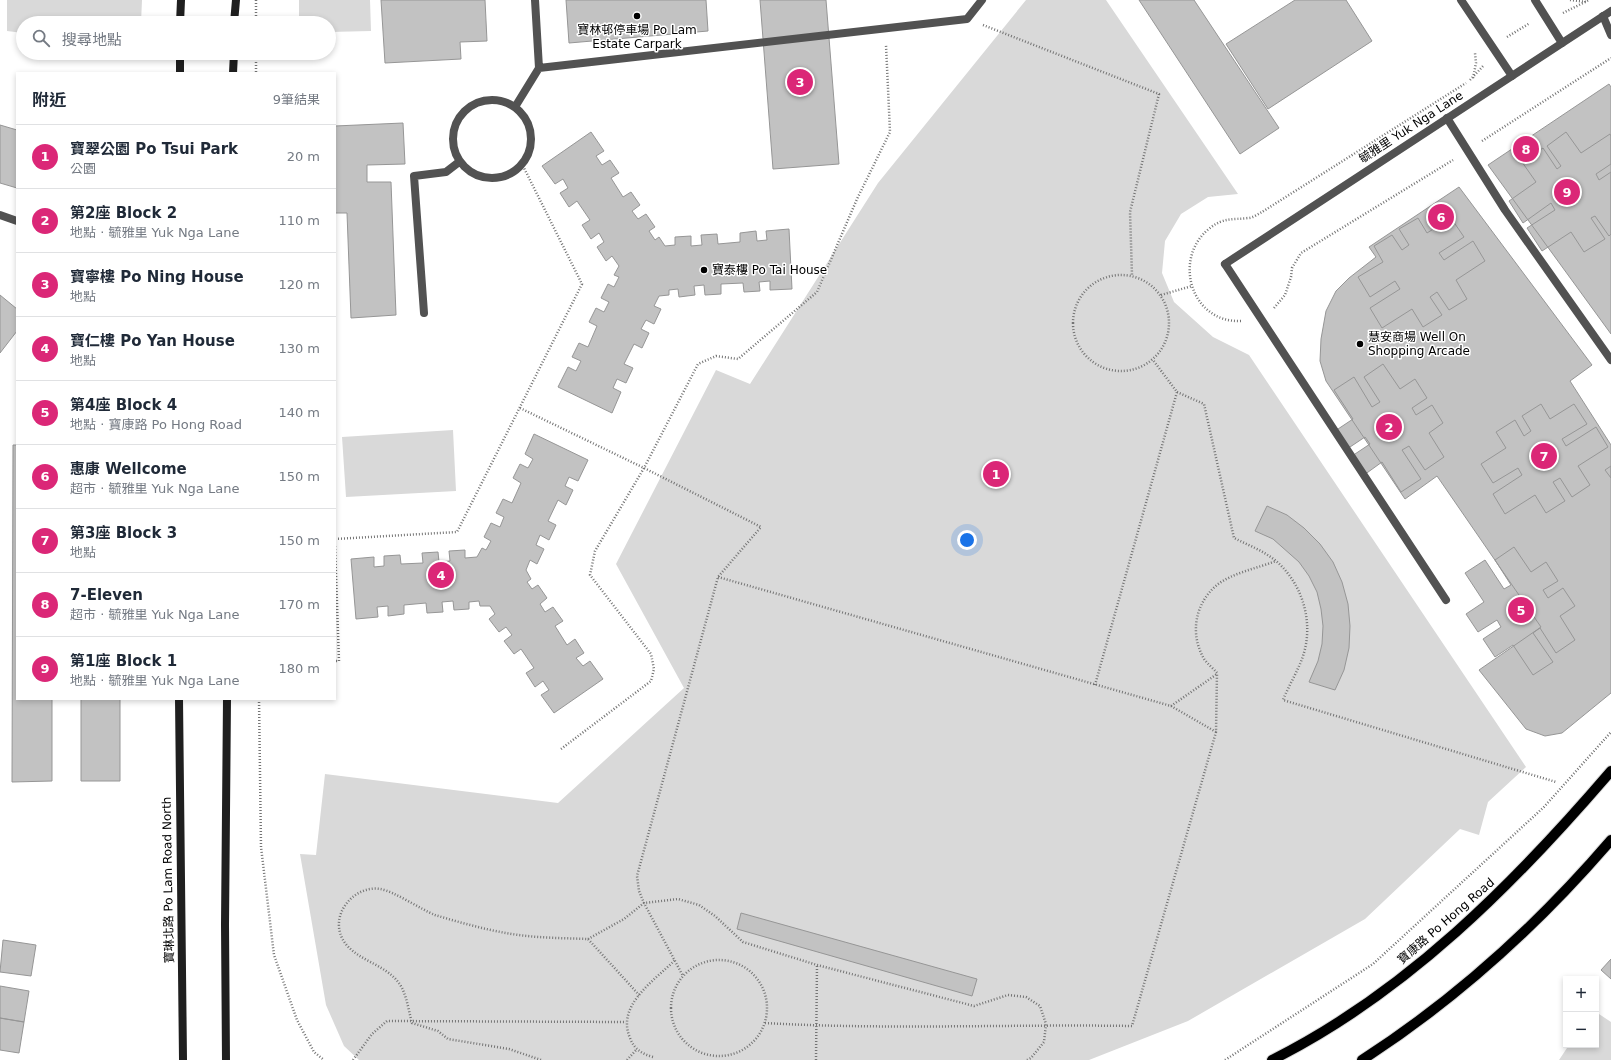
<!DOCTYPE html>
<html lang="zh-TW">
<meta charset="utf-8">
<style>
body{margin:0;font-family:"DejaVu Sans","Noto Sans TC",sans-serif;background:#f2f2f3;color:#1f2937}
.controls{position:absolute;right:12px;bottom:12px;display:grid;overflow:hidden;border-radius:0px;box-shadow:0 2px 6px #0003}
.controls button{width:36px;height:36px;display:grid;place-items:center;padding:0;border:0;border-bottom:1px solid #e0e1e3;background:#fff;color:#1f2937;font:20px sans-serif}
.you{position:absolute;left:967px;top:540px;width:14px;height:14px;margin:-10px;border:3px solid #fff;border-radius:50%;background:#1a73e8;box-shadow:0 0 0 6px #1a73e833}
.badge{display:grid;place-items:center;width:26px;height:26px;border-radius:50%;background:#db2777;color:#fff;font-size:13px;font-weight:700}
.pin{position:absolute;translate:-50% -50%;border:2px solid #fff;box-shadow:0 1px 4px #0006}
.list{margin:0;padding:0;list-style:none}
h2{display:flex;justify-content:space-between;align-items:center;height:52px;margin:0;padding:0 16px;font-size:17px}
h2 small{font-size:13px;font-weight:400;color:#747a83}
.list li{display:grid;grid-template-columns:26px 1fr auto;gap:12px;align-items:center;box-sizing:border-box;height:64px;padding:0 16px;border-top:1px solid #e0e1e3}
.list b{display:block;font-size:15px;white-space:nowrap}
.list p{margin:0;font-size:13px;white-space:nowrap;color:#747a83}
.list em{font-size:13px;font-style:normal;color:#747a83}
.icon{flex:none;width:22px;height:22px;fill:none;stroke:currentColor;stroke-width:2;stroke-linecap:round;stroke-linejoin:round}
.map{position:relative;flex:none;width:1611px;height:1060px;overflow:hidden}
.search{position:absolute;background:#fff;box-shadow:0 2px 6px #0003;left:16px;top:16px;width:320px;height:44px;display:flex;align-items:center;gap:10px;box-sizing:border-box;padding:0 14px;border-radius:22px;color:#747a83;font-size:15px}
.panel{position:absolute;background:#fff;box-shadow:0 2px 6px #0003;left:16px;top:72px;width:320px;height:628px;border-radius:0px}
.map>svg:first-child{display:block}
.green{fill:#d9d9d9}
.building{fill:#c2c2c2;stroke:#969696}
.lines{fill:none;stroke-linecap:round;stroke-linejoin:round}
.primary-casing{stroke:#dbdbdb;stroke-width:12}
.path{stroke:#747474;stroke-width:2.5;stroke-dasharray:1 2;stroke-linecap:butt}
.lane{stroke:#525252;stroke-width:8}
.street{stroke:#525252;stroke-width:8}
.secondary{stroke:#1f1f1f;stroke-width:8}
.primary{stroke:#000;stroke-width:10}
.poi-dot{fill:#000;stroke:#fff;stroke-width:1.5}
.labels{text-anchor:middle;stroke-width:3;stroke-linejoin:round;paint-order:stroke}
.poi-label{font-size:12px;fill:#000;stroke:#fff;text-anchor:start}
.street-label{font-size:12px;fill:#000;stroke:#fff}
</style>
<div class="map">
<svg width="1611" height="1060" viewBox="0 0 1611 1060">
<rect width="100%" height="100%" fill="#fff"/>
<path class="green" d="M7 0H142L141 23H23V33L7 31Z
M299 0H370L371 31 329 32V23H299Z
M1026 0H1106L1238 194 1208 197 1181 214 1165 241 1162 273 1174 302 1213 337 1249 355 1526 767 1488 802 1479 835 1460 829 1365 919 1188 1021 1089 1060H359L344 1046 326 1005 300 854 316 855 325 774 558 803 684 688 616 564 716 370 750 384 878 183Z
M453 430 456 491 346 497 342 437Z
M1596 1012 1611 1022V1060H1559L1569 1045H1596Z"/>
<path class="building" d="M381 0H485L487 41 460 42 461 59 385 63Z
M566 0H706L708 31 569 43Z
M760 0H826L839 164 773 169Z
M1139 0H1194L1279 128 1240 154Z
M1295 0H1346L1372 41 1268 109 1226 44Z
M1609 84 1611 87V334L1488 165Z
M403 123 405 164 367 165V182H391L396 315 351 318 347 213H335V126Z
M0 125 17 130V188L0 183Z
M591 132 604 151 596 156 602 165 610 160 619 173 611 178 623 197 631 192 640 205 632 211 638 219 646 214 655 227 649 231 655 240 659 237 665 246 675 245V237L691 236V246L702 245 701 235 717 234 718 244 740 242V233L756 231 757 241 767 240 766 231 789 229 792 289 770 290V281L759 282 760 291 744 292 743 283 721 284V294L705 295 704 285 694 286 695 295 679 297 678 289 669 290V295L659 296 654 306 661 309 654 324 646 320 641 329 649 333 642 348 634 344 624 364 633 368 626 383 617 379 613 388 621 392 612 413 558 387 568 367 576 371 581 361 572 357 579 343 588 347 597 326 589 322 596 308 604 312 609 302 601 298 608 284 614 287 619 277 614 275 619 266 612 256 606 261 597 247 604 242 599 233 591 239 582 225 590 220 577 201 569 207 560 193 568 188 563 179 555 184 542 166Z
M1566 132 1581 153 1610 134 1611 136V164L1596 174 1599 180 1611 172V234L1609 236 1595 216 1591 218 1605 239 1584 252 1571 232 1542 251 1527 228 1555 210 1551 203 1523 223 1509 201 1536 182 1522 162 1543 148 1557 169 1561 166 1547 146Z
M1459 187 1592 365 1570 381 1611 445V693L1562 733 1545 736 1526 729 1479 670 1541 627 1437 476 1405 499 1326 381 1320 361 1321 339 1326 311 1336 291 1349 278 1376 257 1369 247Z
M1418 218 1427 233 1451 218 1464 237 1439 253 1444 260 1473 241 1485 261 1456 280 1467 299 1449 310 1437 292 1430 297 1442 315 1423 327 1412 309 1382 328 1370 308 1400 289 1395 281 1370 297 1358 277 1383 262 1374 246 1392 235 1402 250 1409 245 1399 229Z
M0 295 17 309V331L0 353Z
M1383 364 1400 389 1415 379 1427 398 1412 408 1416 415 1432 405 1443 423 1429 433 1444 457 1425 470 1409 446 1402 450 1421 479 1401 492 1382 462 1364 475 1352 456 1370 444 1365 437 1347 449 1335 431 1353 419 1334 390 1354 377 1372 407 1380 402 1364 377Z
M1541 404 1550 419 1574 404 1587 424 1562 439 1566 446 1596 427 1608 447 1578 466 1590 485 1572 497 1560 478 1553 482 1565 501 1546 513 1535 495 1505 514 1493 494 1522 475 1518 468 1493 483 1481 464 1506 448 1496 432 1515 420 1524 436 1531 431 1522 416Z
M534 434 588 460 578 481 569 477 565 486 573 490 566 505 558 500 548 521 556 525 549 540 540 535 536 545 544 549 537 564 530 560 526 570 531 579 527 582 532 589 538 585 547 598 540 604 545 612 553 607 563 621 555 626 567 645 575 639 584 653 576 658 583 666 590 661 603 679 554 713 541 695 549 690 543 681 535 687 526 673 534 668 521 649 514 654 504 641 512 635 506 627 499 632 489 619 495 614 490 606H480L479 601 469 602V609L454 610 453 601 442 602 443 612 427 613 426 603 404 605V614L388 616V606L377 607 378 617 356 619 351 559 374 557V567L384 566V556L400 555 401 564 423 563 422 553 438 552 439 562 450 561 449 551 465 550V558L477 557 482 548 486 550 491 541 484 537 491 523 500 527 504 517 496 513 503 499 512 503 521 483 513 478 520 464 528 468 533 459 525 454Z
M13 445H17V699H52V781L12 782Z
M1611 466V478L1605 470Z
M1267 506 1287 515 1304 528 1320 544 1333 562 1342 582 1348 604 1350 626 1349 648 1344 670 1335 690 1309 682 1318 661 1322 644 1323 626 1321 609 1317 592 1309 576 1299 562 1273 539 1255 531Z
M1514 547 1531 572 1546 562 1558 581 1543 590 1548 598 1563 588 1575 606 1560 616 1575 640 1556 653 1540 628 1533 633 1553 662 1533 675 1513 645 1495 657 1483 639 1501 627 1497 620 1478 632 1466 614 1484 602 1465 573 1485 560 1504 589 1511 585 1495 560Z
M81 699H120V781H81Z
M741 913 977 979 972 996 737 929Z
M3 940 36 945 31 976 0 972Z
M1611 959V979L1601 970Z
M0 986 29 991 24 1022 0 1018Z
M0 1018 24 1022 19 1053 0 1050Z"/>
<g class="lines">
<g class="primary-casing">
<path id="primary" d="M1272 1060C1406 993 1515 883 1611 771
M1362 1060C1455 1000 1538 925 1611 840"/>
</g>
<path class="path" d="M256 0V23
M1570 0 1587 2
M1563 13 1589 0
M983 25 1159 94 1130 212 1132 275
M1507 37 1530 23
M256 53V73
M1473 78 1476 63 1475 53
M1470 80 1484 65
M1482 141 1611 58
M1073 323a48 48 0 1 1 96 0a48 48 0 1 1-96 0Z
M1161 295 1192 286
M1274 308 1285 295 1291 277 1292 268 1301 253 1453 160
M1241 321C1190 323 1172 257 1210 228 1224 217 1233 220 1248 218 1253 218 1258 214 1262 212L1466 83
M1177 392 1204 404 1234 538C1248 545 1264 551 1276 561 1303 584 1314 623 1303 656 1298 671 1289 685 1283 700L1556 782
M520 408 644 468 761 527 718 577 637 876 639 891 644 903 683 976
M335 539 457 532 582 284 522 164
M335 546 339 661H335
M718 577 1171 706 1216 732
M1095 685 1177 392 1153 360
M259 699 261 847 274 955 297 1020 314 1052 324 1060
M1171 706 1217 674
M561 749 651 681 654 669 651 654 590 575 595 551 644 468 698 364 716 356 738 359 817 292 857 199 890 132 886 45
M588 939 624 919 644 903 678 899 699 905 715 916 743 942 817 965 974 1006 1008 995 1026 997 1040 1006 1046 1024 1044 1042 1031 1058 1027 1060
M671 1008a48 48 0 1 1 96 0a48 48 0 1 1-96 0Z
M765 1023C887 1030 1010 1024 1132 1026L1216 732 1217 673C1213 668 1206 663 1203 657 1190 633 1195 603 1217 585 1232 573 1258 568 1276 561
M653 1057C642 1054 634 1049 630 1038 616 1005 654 981 675 960
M353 1060 372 1034 387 1021 626 1022
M541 1060 509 1049 448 1039 438 1031 412 1023C409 1012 407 998 402 988 389 963 354 962 342 938 330 913 355 885 380 889 394 891 420 909 435 915 458 922 483 929 506 933 533 938 561 938 588 939L640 996
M627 1060 637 1049
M816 1060 817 965
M1225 1060 1373 964 1544 807 1611 732"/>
<path class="lane" d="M1461 0 1512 76
M1535 0 1562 43
M1603 16 1611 35
M539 68 967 19 982 0
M453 139a39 39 0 1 1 78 0a39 39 0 1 1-78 0Z
M515 107 539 68 535 0
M1447 118 1505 210 1611 360
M0 215 17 221
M1225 264 1446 600
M424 313 414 176 446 172 459 162"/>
<path class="street" d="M1225 264 1611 11"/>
<path class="secondary" d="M180 23 181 0
M234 23 236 0
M180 53V73
M233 73 234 53
M179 699 183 1060
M226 1060 225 925 227 699"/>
<use href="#primary" class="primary"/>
</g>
<g class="poi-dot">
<circle cx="637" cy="16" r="4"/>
<circle cx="704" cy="270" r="4"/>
<circle cx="1360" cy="344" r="4"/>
</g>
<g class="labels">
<g class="poi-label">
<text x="637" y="34" text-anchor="middle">寶林邨停車場 Po Lam<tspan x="637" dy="14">Estate Carpark</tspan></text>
<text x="712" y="274">寶泰樓 Po Tai House</text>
<text x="1368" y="341">慧安商場 Well On<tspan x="1368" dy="14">Shopping Arcade</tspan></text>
</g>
<g class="street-label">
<text transform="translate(1411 127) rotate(-33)" y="4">毓雅里 Yuk Nga Lane</text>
<text transform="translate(168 880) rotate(-91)" y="4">寶琳北路 Po Lam Road North</text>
<text transform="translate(1446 921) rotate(-41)" y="4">寶康路 Po Hong Road</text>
</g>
</g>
</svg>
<div class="controls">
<button>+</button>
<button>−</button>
</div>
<div class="you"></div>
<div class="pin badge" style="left:996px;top:474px">1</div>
<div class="pin badge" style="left:1389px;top:427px">2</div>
<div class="pin badge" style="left:800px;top:82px">3</div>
<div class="pin badge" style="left:441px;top:575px">4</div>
<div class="pin badge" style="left:1521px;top:610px">5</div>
<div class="pin badge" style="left:1441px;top:217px">6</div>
<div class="pin badge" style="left:1544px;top:456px">7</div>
<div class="pin badge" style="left:1526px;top:149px">8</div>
<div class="pin badge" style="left:1567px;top:192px">9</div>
<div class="search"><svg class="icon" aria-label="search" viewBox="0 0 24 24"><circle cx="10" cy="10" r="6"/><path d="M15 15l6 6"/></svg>搜尋地點</div>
<section class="panel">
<h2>附近<small>9筆結果</small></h2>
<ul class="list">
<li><span class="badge">1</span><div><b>寶翠公園 Po Tsui Park</b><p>公園</p></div><em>20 m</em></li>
<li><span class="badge">2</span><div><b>第2座 Block 2</b><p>地點 · 毓雅里 Yuk Nga Lane</p></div><em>110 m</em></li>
<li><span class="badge">3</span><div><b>寶寧樓 Po Ning House</b><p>地點</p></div><em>120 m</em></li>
<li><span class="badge">4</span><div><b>寶仁樓 Po Yan House</b><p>地點</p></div><em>130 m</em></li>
<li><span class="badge">5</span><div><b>第4座 Block 4</b><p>地點 · 寶康路 Po Hong Road</p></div><em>140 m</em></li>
<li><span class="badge">6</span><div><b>惠康 Wellcome</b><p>超市 · 毓雅里 Yuk Nga Lane</p></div><em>150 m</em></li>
<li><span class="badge">7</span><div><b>第3座 Block 3</b><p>地點</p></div><em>150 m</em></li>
<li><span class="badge">8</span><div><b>7-Eleven</b><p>超市 · 毓雅里 Yuk Nga Lane</p></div><em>170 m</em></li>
<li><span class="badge">9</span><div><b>第1座 Block 1</b><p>地點 · 毓雅里 Yuk Nga Lane</p></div><em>180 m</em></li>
</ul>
</section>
</div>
